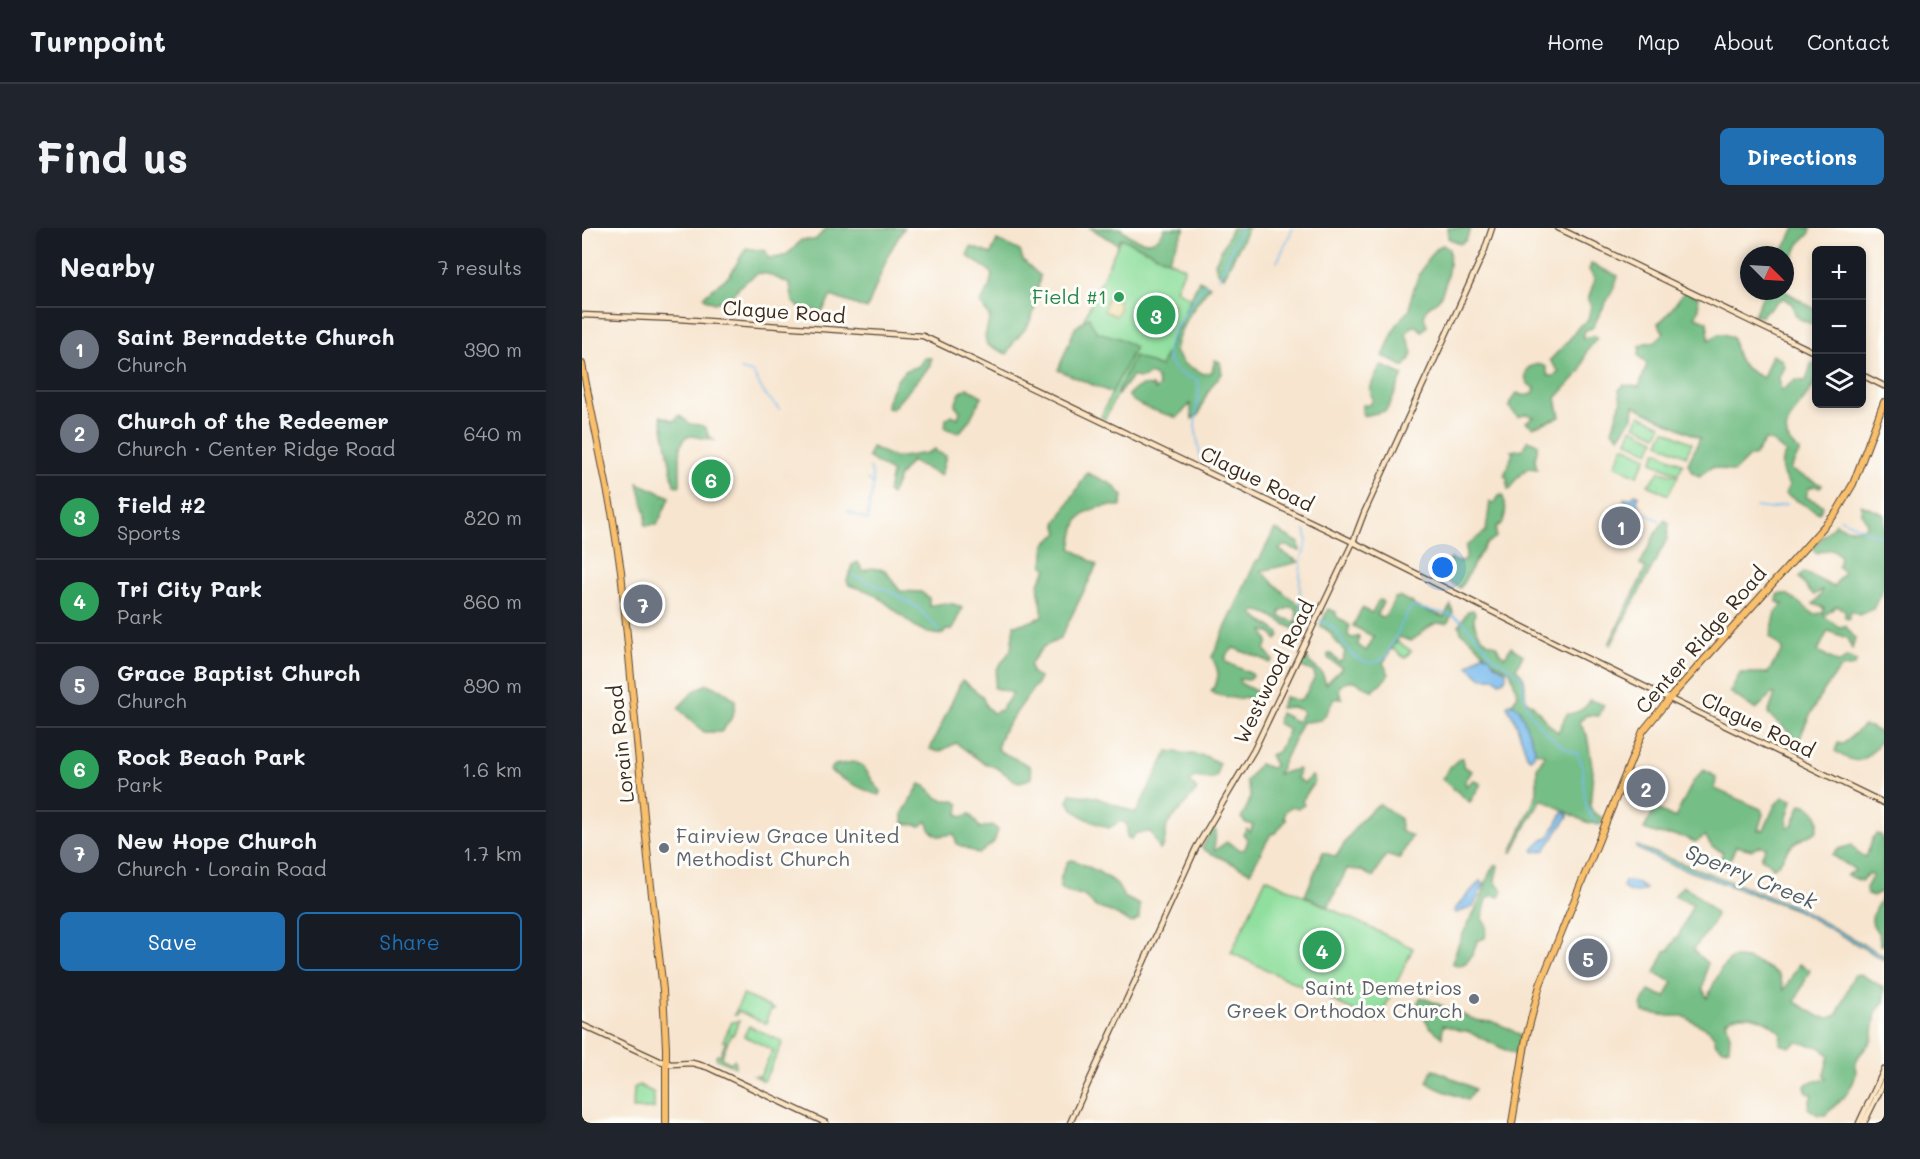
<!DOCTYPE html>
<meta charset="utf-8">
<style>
body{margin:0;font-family:Mali,sans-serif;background:#20242c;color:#f1f3f6}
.controls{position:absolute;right:18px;top:18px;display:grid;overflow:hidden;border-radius:9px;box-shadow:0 3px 9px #0003}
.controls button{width:54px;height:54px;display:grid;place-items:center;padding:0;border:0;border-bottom:2px solid #363941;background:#171b24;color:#f1f3f6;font:30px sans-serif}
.compass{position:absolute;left:1158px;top:18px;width:54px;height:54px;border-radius:50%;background:#171b24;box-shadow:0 3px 9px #0003;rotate:114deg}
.you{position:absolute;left:861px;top:340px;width:21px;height:21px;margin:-15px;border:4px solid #fff;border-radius:50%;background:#1a73e8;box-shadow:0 0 0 9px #1a73e833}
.badge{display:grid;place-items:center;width:39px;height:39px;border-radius:50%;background:#1f6fb2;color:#fff;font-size:20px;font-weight:700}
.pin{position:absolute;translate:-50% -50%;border:3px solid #fff;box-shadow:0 2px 6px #0006}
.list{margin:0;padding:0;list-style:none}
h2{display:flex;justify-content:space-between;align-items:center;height:78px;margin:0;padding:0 24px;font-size:26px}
h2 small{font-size:20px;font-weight:400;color:#9ea1a6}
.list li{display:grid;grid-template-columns:39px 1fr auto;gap:18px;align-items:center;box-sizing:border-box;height:84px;padding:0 24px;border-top:2px solid #363941}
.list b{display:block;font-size:22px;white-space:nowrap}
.list p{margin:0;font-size:20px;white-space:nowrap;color:#9ea1a6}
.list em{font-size:20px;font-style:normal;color:#9ea1a6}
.actions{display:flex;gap:12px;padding:18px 24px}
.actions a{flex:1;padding:14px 0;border:2px solid #1f6fb2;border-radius:9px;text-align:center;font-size:21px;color:#1f6fb2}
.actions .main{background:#1f6fb2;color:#fff}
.icon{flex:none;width:33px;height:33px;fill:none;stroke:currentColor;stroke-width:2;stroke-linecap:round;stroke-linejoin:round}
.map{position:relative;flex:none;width:1302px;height:895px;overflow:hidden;border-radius:9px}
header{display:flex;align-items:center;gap:36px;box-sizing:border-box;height:84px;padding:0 30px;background:#171b24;border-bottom:2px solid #363941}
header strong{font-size:28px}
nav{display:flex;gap:33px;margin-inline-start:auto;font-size:21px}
.intro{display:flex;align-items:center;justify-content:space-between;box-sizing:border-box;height:144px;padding:0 36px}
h1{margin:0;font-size:42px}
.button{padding:15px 27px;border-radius:9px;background:#1f6fb2;color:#fff;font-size:21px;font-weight:700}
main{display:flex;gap:36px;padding:0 36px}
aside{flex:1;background:#171b24;border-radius:9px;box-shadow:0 3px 9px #0003}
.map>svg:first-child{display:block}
.green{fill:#90df9f;stroke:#66845e;stroke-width:1.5}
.forest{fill:#74be86;stroke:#587452;stroke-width:1.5}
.sand{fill:#eeda9e;stroke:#94825e;stroke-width:1.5}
.water{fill:#78bbee;stroke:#5a7286;stroke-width:1.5}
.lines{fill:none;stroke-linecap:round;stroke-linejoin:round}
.stream{stroke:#78bbee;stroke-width:1.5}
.secondary-casing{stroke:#574639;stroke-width:7}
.primary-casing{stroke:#574639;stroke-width:8}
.secondary{stroke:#fce5c4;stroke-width:4.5}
.primary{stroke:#f8bf6c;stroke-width:6}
.leisure-dot{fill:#2e9e5b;stroke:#fdfcf7;stroke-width:2}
.worship-dot{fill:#6b7280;stroke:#fdfcf7;stroke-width:2}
.labels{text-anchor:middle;stroke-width:6;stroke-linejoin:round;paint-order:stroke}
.leisure-label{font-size:20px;fill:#27864d;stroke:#fdfcf7;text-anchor:end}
.street-label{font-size:20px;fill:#3b2a1e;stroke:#fdfcf7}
.worship-label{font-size:20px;fill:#5b616d;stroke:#fdfcf7;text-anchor:start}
.water-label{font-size:21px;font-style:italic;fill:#505d67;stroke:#fdfcf7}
</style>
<header>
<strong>Turnpoint</strong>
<nav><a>Home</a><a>Map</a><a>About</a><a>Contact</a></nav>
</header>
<div class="intro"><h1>Find us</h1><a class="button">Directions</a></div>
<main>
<aside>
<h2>Nearby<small>7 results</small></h2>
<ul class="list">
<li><span class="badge" style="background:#6b7280">1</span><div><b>Saint Bernadette Church</b><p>Church</p></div><em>390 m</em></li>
<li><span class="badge" style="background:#6b7280">2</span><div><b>Church of the Redeemer</b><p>Church · Center Ridge Road</p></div><em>640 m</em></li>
<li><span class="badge" style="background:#2e9e5b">3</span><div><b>Field #2</b><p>Sports</p></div><em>820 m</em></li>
<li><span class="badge" style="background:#2e9e5b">4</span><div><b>Tri City Park</b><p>Park</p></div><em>860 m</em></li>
<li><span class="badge" style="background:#6b7280">5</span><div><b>Grace Baptist Church</b><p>Church</p></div><em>890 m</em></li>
<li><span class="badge" style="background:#2e9e5b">6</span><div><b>Rock Beach Park</b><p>Park</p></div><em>1.6 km</em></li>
<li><span class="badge" style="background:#6b7280">7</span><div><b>New Hope Church</b><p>Church · Lorain Road</p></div><em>1.7 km</em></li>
</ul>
<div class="actions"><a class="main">Save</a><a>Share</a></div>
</aside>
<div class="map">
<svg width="1302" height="895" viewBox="0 0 1302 895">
<rect width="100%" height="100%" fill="#fdfcf7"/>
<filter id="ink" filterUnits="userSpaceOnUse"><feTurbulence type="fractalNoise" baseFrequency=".0167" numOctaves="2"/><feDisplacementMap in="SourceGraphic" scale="12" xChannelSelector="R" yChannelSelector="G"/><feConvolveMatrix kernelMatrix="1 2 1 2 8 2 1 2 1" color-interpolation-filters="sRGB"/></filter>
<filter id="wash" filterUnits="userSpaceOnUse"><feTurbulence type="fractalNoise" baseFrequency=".008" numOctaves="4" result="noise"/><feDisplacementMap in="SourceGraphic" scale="24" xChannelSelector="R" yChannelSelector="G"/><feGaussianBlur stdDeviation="1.35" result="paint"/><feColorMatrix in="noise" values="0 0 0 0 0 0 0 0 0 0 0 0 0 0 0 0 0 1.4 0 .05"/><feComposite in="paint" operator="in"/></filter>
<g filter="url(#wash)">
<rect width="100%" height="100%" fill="#f7e5cf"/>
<path class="green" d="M539 10 603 40 594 62 609 70 578 140 552 128 523 191 519 189 548 126 497 102Z
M1058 187 1080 197 1075 207 1053 197Z
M1050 200 1073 211 1067 224 1045 213Z
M1083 202 1110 215 1104 228 1077 215Z
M1042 218 1065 229 1055 248 1033 237Z
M1075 223 1101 236 1096 246 1070 234Z
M121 237 138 245 130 261 124 257Z
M1078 243 1096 248 1086 267 1066 257Z
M815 413 829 423 823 430 810 420Z
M684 650 831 720 796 794 649 725Z
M161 767 192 781 189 782 184 792 186 793 185 796 156 783 154 787H152Z
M157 793 151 807 149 806 139 830 149 835 153 831 152 833 154 835 153 839 135 831 134 828 135 826 138 827 144 814 141 813 150 794Z
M167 798 190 809 189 811 191 809 201 814 182 853 173 848H178L191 822 162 808Z
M57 857 72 865V881H51L52 860Z"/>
<path class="forest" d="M245 0H322L307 25 285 81 249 68 240 84 218 79 211 74 208 56 186 46 176 45 159 57 147 71 132 75 123 71 122 68 148 47 164 20 184 23 186 30C202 31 209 25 219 12H233Z
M508 0C517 0 529 0 537 0 541 1 545 6 548 8 564 17 575 17 583 0H603L586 32 539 10 536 16Z
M650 0H666L642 49 635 43 633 35Z
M866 0H889L884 12 878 16 866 10Z
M1213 0H1229L1228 5 1217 16 1203 47V27H1198Z
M415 12 438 23 441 32 458 48C455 63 455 81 447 95 440 108 432 109 425 126L405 117 403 109 408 89 398 75 407 61 410 46C406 38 392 35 385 27L389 19 409 26Z
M861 17 867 21C869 34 864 61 856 72 853 75 848 77 845 80L842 89 845 98 840 103 834 98 829 99 824 106C829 120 835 124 822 139L801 128C809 112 813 92 828 82 829 77 828 71 830 67 833 54 848 20 861 17Z
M1009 36 1036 48 1032 60 1010 100 1003 102 1001 110 1012 108 1015 110 1004 124 999 143 974 170 978 189 951 199 944 194 952 189 945 186 936 189 927 179 928 174 935 165C941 168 946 169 952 164L953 160C942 156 942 149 946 140 953 136 958 135 964 139L966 148H972L977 144 968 132 986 113 998 97 1006 93 1009 78 1006 72 1013 51 1007 42Z
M617 52 628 58C612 79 597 97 593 124L602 136 622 146 630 144 633 132 638 134 640 146C628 157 621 172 617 187L610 191 608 176 595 190C583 185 552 179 546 167 553 159 560 156 570 158L573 162 577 159 574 149 568 146C561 151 558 151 550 148L536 167 535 165 552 128 578 139Z
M1103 63 1116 69 1117 82 1113 89 1125 93 1127 112C1137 105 1140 104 1151 110 1155 135 1159 139 1181 150L1190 127 1200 132 1202 139 1197 149 1199 163 1213 152 1224 153 1229 137 1231 135H1234C1234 140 1235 146 1234 150 1230 173 1181 200 1218 223L1208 242 1240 257 1238 259 1231 258 1226 261 1224 269 1239 276 1241 278 1237 285 1203 266 1207 257C1200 247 1196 235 1204 225L1189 213 1183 212 1173 227 1167 229 1152 244 1130 239 1117 248 1110 244 1106 236 1118 210 1052 178 1051 189 1037 209 1030 202 1039 174 1037 162 1042 157 1057 159 1065 136 1057 128 1058 118 1063 115 1073 114 1082 105 1076 95C1089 87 1093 74 1103 63Z
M1183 63H1203L1234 82V98C1222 92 1212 93 1211 77L1201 70 1194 74 1187 82 1183 83 1180 89 1172 87Z
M507 89 510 97 515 104 537 110 553 119 530 165 476 142 493 100Z
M342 130H349L348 138 310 181 305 180C305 167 316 146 327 141 331 140 334 139 337 138Z
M801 138 821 147 807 178 803 183 782 188 780 185 781 177H788L791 171C784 160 793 150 798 139Z
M385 160 400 168 387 193 377 205 363 200 364 191 370 187 376 190 378 183 373 177 378 165Z
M97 187 108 196 118 197 124 200 126 207 132 212 110 208 103 209 98 219V257L96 258 92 257 79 188 92 193Z
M946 212 956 216 953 232 955 241 946 240C938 246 932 252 929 261L926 262 925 249 922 248 931 225 929 223 941 221Z
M290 219 313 230 345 225 353 221 355 224 364 228 359 248 329 233 318 247 309 267 306 264 310 245 286 229Z
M505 245 530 256 541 268 539 278C526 277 505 279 497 291 492 297 491 312 489 320L515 337 478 411 461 419 448 436 450 445 458 451 421 503 415 520 419 524 448 538 450 550 436 555 415 540 400 534 374 515 357 524 348 521 380 452 400 468 404 478 411 485 419 482 431 465 412 460 415 441 429 422 432 397 448 394 460 388C462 365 448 365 465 341L461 337 463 316 477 305 474 295Z
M56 255 88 269 75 297H63L64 287Z
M920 267C925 277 924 284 921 295L914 299V309L903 317 878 360 861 351 868 331 877 334 884 331V318L904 303 908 273 912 276 917 268Z
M1279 277 1302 286V359L1291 381 1277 387 1269 383 1267 391 1263 390V382L1255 378 1242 388 1257 399 1263 398 1273 410 1270 421 1265 410 1246 403 1236 423 1257 435 1265 429 1275 433 1272 438 1259 440C1239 463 1227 485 1217 513L1186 486 1193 466H1189L1174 482 1148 464 1158 445H1186L1201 421 1188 409 1194 384 1201 376 1195 374 1196 366H1205L1232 386 1241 385 1242 380 1231 376 1239 367 1240 362 1232 367 1227 363 1217 349 1222 344 1251 359 1262 344 1256 339 1258 328 1250 321 1234 325 1230 320 1254 295C1262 302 1272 302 1282 300L1285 296 1280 285Z
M1083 292 1087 295 1085 311 1029 417 1027 416 1064 340 1058 337 1073 306Z
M693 301 717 315 718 323 705 318H701L697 322 717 334 679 343 703 366 732 387 729 392 723 395 714 393 715 381 708 379 698 384V389L713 394 724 401 720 408 715 411 711 400C697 395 688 383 674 383L671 386C678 395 691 397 698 407L695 412 688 404 681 403 686 413 683 422 691 432 688 435C677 427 664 426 652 420L644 427V434L670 446 671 448 666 452 657 451 658 455 679 466 673 473 663 469 656 471 632 466 629 463C639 450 637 443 630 429L674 333 677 332Z
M276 334 281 343 290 340 303 342 318 363 339 364 347 370V378C359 375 370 373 380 380L370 402H364L361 406C336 411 313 378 293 367 286 362 275 360 267 357L265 353 270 337Z
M818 369 831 375 832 378 862 389 869 377 871 385 865 396C851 390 841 406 829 413L817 409 801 435 807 446C802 455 795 456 791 463L773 453H765L759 457 757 463 760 470 752 471C739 494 744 493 720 494L696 546 715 541 717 542 715 550 722 555 730 548 733 553 720 573 722 577 717 580 709 579 703 583 702 589 704 592 694 605 689 606 668 644 620 621 630 600 634 603 632 621 633 622 645 614 659 622 663 621 666 612 661 606 665 601 668 604 671 597 664 595 659 590C667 576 672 569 664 554L677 536 689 540 693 537 688 527 696 524 707 501 695 495 698 485 715 494 721 485 719 482 710 479 698 480 703 469 717 473 723 467 733 449 732 444 718 438 721 430 726 431 727 434 740 445 744 456 760 440 746 430V426H749L757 434 761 432 763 423C751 414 751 403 738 398L746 381 754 384V388L767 397 766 408 771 410 777 408 776 417 784 423 792 409 771 398 780 380 790 385 796 373 799 372 801 375 795 387 800 390 805 386 813 370Z
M891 382 893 385C889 398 900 415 914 417L918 425 923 429 929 419 941 427 934 441C947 450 941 460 944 473 954 475 963 497 976 504L985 486C994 485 1004 481 1008 472L1022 477 1017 488 1005 487 997 494 1005 507 1011 544 1008 579 1012 585 1021 590 1018 597 1004 594 960 571 946 594 931 624H929L953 571 955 565V540L963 527 953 524 937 480 930 475 936 467 928 443 909 433 891 413 879 404 877 397 886 383Z
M125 456 143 464 153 472C154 486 148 493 139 504H122L96 480 112 463Z
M1281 498 1289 499 1299 506 1300 511C1284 532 1277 541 1253 523L1256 515 1261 516Z
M586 523 623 528 637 535 635 548 629 551 612 549 608 554 615 562 585 597 582 617 578 622 569 604 554 605 549 611 545 609V596L538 593 527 600C510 594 496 589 486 574L489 566 513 569 554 585Z
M878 530H881V538L890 543 883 554 884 558 892 552 899 556 888 574 860 551 868 539Z
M271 534C286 536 287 553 299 563L298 567C291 567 251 547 248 542L253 537Z
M1122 542 1134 549 1133 561 1179 581 1181 586 1176 602H1182L1193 577 1201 569 1210 572 1205 590 1206 599 1210 598 1219 576C1234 579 1240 589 1234 604 1225 608 1213 613 1206 622 1200 628 1200 636 1191 640L1187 634 1179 630 1184 619 1178 618 1170 622 1154 618 1144 641 1134 640 1141 624 1130 619 1123 608 1113 614C1101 608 1095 607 1083 607 1076 607 1068 603 1062 601L1073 580 1093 590 1111 554Z
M338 556C348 559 350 567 358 571 365 574 371 570 377 576L376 587 380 589 388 586 398 600 410 597 416 602 412 614 397 626 375 616 372 606 356 608 349 603 345 593 339 598 321 595V585Z
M798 576 818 591 819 599 817 602 830 608 817 631 804 627 791 649 778 642 765 641 746 679 723 668 741 624 754 629C766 609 779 588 798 576Z
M1295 606 1299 607 1302 616V717H1298C1298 713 1298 710 1297 707 1295 701 1290 699 1290 693 1289 682 1300 674 1301 664H1298L1291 668 1285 666 1284 660 1291 647 1287 645 1279 653 1265 647 1273 643 1272 641 1250 627 1257 621 1270 617 1277 626 1284 629 1291 610Z
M1055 618 1214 679 1302 728V732L1215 682 1085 635 1054 620Z
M491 632 515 643 534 655 542 669 558 677 557 690 550 695 529 684 514 679 501 667 489 665 478 660 479 648 486 633Z
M912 637H916C914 651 909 652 921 663L917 669 911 667 905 671 900 691 905 698 903 710 895 713C892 725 885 743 870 735 877 709 889 692 900 668 904 657 905 647 912 637Z
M1101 658 1113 665 1134 686 1129 698 1111 722 1125 735 1121 761 1125 770 1139 741 1150 730C1169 729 1181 737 1197 747L1202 762 1217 736 1228 742 1213 774 1238 789 1248 790 1255 787 1272 747H1280L1302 760V774L1294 784 1290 812 1277 828 1273 836 1274 846 1271 855 1263 868 1243 887H1236L1226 880 1230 866 1225 865 1223 858 1226 855 1244 851 1242 847 1247 827 1238 819 1215 814 1207 819 1198 816 1199 805C1184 790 1163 782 1144 793L1148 808 1147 820 1141 821 1134 816 1132 808 1127 802 1101 788H1087L1061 784 1059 777 1067 763 1083 769 1091 754 1073 745 1083 723 1087 722 1093 711 1096 709 1111 676 1092 668Z
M839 769 891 791C898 794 904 793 911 794 920 797 931 802 938 808L936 828 885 803H879L861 797 860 809 847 798 835 776Z
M851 841 893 861 885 872C871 865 857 864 845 854Z"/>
<path class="sand" d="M579 68 592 75 587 87 579 86 574 81V76Z
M525 70 533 71C539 75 538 82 534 88L522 83Z"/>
<path class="water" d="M1053 266 1056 267 1055 275 1061 283 1059 286 1055 285 1049 277 1041 273 1043 270H1049Z
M901 425 908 429 912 436 924 443C925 448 923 453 918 454L913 450H900L886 438Z
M928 475 937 480 953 520 952 528 948 530 945 527 933 492 925 478Z
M981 584 986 586V589C977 600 972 610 963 622L953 624 951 622 960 612 967 609Z
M898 653 902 656 891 679 875 685 872 684C873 679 893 659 898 653Z
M1043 653 1053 654 1064 661C1057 665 1046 666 1041 659Z"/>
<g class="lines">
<path class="stream" d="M695 34 711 0
M637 50 659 0
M159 142 171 145 182 165 197 181
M619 233 613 198 617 159 616 153C609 149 600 148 594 142 590 138 585 132 585 126 584 110 614 67 624 55
M285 251 291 256
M1174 279 1189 281 1205 276
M265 283 285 292
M1061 284 1078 293
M1258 291 1302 310
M286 293C284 271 297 264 288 240
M723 302C728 318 721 320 719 334 718 344 716 373 721 382 723 386 728 388 732 390
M270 347 307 363 335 379 358 403
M737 392C743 394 750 398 754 402 758 407 760 414 764 419 773 433 791 441 804 428L826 383 830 379 870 387 880 393 900 414 910 428 939 448C942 458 942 468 944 477 949 492 979 522 995 525 1009 549 992 572 1016 597
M1055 619 1084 633 1212 679 1302 730"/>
</g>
</g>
<g filter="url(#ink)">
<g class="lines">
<g class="secondary-casing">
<path id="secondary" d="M976 0 1234 125
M0 87 97 91 341 108 771 314 977 417 1302 575
M1280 147 1302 158
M0 797 78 833 89 836 110 835 125 839 244 895
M488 895 614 620 672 522 771 314 782 285 902 24 910 0
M1277 895 1302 842
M1282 895 1302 854"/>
</g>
<g class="primary-casing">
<path id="primary" d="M0 136 30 285 39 343 67 641 81 762 84 820V895
M930 895 944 810 958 757 1061 503 1087 471 1254 285 1271 256 1302 174"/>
</g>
<use href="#secondary" class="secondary"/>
<use href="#primary" class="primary"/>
</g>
</g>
<circle class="leisure-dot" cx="537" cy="69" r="6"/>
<g class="worship-dot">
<circle cx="82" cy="620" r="6"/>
<circle cx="892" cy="771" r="6"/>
</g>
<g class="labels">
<g class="leisure-label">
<text x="525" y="76">Field #1</text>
</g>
<g class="street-label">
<text transform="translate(202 84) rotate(4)" y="7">Clague Road</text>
<text transform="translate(675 251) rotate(26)" y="7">Clague Road</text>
<text transform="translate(1119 412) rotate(-49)" y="7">Center Ridge Road</text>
<text transform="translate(692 444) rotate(-64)" y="7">Westwood Road</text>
<text transform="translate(1176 497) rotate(26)" y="7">Clague Road</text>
<text transform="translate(39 516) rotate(-96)" y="7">Lorain Road</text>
</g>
<g class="worship-label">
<text x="94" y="615">Fairview Grace United<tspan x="94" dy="23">Methodist Church</tspan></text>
<text x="880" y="767" text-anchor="end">Saint Demetrios<tspan x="880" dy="23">Greek Orthodox Church</tspan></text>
</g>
<g class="water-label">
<text transform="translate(1169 649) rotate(22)" y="7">Sperry Creek</text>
</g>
</g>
</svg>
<div class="controls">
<button>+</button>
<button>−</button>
<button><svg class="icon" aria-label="layers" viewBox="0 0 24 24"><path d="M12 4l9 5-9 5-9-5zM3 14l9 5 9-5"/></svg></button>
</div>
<svg class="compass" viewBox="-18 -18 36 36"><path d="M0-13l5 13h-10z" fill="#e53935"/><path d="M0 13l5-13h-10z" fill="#9ea1a6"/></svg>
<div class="you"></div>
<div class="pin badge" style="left:1039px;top:298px;background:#6b7280">1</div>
<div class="pin badge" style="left:1064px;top:560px;background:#6b7280">2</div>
<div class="pin badge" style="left:574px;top:87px;background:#2e9e5b">3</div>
<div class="pin badge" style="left:740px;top:722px;background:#2e9e5b">4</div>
<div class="pin badge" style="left:1006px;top:730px;background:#6b7280">5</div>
<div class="pin badge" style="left:129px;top:251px;background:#2e9e5b">6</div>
<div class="pin badge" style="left:61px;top:376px;background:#6b7280">7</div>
</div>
</main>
